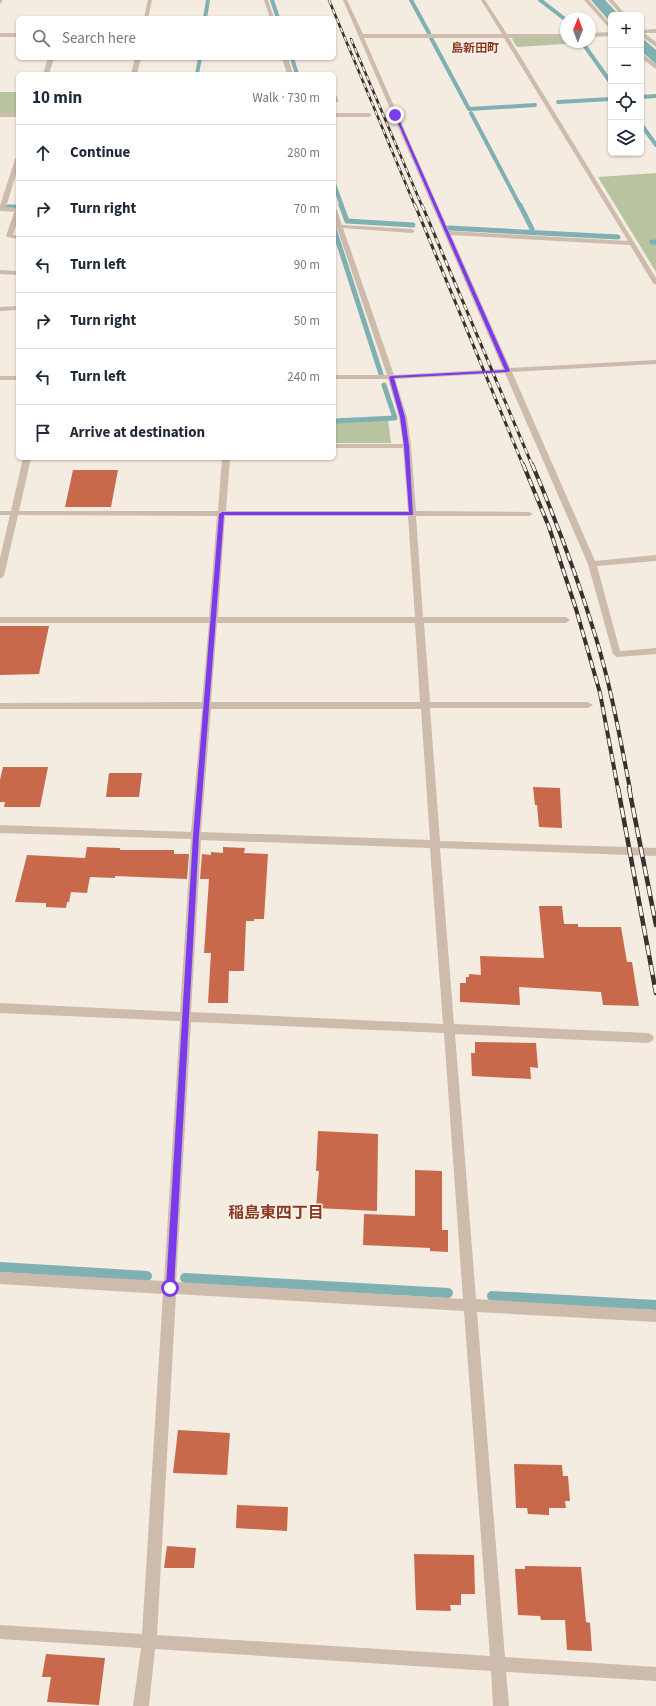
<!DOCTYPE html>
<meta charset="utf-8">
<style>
body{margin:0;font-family:"Source Sans 3","Noto Sans JP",sans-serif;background:#f6f6f7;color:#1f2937}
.controls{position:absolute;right:12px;top:12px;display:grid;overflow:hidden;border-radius:6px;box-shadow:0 1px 3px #0004}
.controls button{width:36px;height:36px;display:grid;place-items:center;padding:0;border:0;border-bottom:1px solid #e0e1e3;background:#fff;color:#1f2937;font:20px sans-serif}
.compass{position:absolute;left:560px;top:12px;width:36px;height:36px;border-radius:50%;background:#fff;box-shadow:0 1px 3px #0004;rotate:1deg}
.stop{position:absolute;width:12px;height:12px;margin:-9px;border:3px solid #7c3aed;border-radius:50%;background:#fff}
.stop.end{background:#7c3aed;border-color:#fff;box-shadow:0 1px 4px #0008}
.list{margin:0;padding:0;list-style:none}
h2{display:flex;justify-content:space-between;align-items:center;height:52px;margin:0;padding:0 16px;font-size:17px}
h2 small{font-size:13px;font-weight:400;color:#747a83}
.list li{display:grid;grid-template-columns:26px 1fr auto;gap:12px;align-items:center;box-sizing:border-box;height:56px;padding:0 16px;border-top:1px solid #e0e1e3}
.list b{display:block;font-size:15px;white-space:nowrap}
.list em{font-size:13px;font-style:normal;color:#747a83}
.icon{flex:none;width:22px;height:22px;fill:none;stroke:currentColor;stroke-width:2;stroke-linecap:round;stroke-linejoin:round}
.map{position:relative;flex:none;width:656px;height:1706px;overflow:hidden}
.search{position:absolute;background:#fff;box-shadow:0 1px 3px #0004;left:16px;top:16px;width:320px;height:44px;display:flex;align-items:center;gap:10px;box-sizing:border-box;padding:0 14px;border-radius:6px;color:#747a83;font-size:15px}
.panel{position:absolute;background:#fff;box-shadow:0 1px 3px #0004;left:16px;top:72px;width:320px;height:388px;border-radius:6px}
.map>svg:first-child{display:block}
.green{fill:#b8c4a0}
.water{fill:#7fb0b2}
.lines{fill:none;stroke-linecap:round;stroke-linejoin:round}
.stream-far2{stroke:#7fb0b2;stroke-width:4}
.stream-far1{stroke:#7fb0b2;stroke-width:5}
.stream{stroke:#7fb0b2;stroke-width:10}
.building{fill:#c8694b}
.lane{fill:#cdbbac;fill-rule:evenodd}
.street{fill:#cdbbac;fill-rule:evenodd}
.rail-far3-casing{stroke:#3b302b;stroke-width:2.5}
.rail-far2-casing{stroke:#3b302b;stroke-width:3}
.rail-far1-casing{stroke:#3b302b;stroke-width:4}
.rail-casing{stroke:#3b302b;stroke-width:4.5}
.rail-far3{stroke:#fbf5ee;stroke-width:1.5;stroke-dasharray:5;stroke-linecap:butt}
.rail-far2{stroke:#fbf5ee;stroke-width:2;stroke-dasharray:6;stroke-linecap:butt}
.rail-far1{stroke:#fbf5ee;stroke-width:2.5;stroke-dasharray:8;stroke-linecap:butt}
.rail{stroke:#fbf5ee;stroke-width:3;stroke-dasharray:10;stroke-linecap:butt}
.route{fill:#7c3aed}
.labels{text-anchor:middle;stroke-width:3;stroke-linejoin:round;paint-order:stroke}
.far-quarter-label{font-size:12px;font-weight:bold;fill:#8c3b22;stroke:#fbf5ee}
.near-neighbourhood-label{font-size:16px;font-weight:bold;fill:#8c3b22;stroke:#fbf5ee}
</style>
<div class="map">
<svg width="656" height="1706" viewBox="0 0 656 1706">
<rect width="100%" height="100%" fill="#f4ebe1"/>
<path class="green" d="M516 37 566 38V42L580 43 517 47 512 39Z
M0 92H18V114H0Z
M656 173V272L598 177Z
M388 419 391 443H334V422Z"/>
<path class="water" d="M591 0H605L619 15H611V23Z
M641 37 656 50V64L641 51Z"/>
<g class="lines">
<path class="stream-far2" d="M272 0 278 18
M411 0 429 33
M540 0 566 20
M205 18 208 0
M431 38 469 109 535 105
M582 42 611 83
M292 58 297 74
M197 74 200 58
M641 97 656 96
M558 102 611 99
M471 113 520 206
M641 124 656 145
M334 184 342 206"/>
<path class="stream-far1" d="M341 205 347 221 413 225
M520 205 532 229
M8 207H18
M449 228 618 237
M334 229 381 374
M652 242H656
M334 421 395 418 384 385"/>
<path class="stream" d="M0 1267 147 1276
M185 1278 448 1293
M492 1296 656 1305"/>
</g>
<path class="building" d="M73 470H118L111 507H65Z
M0 626H49L39 674 0 675Z
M3 767H48L40 807H4L5 802H0V780Z
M109 773H142L139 797H106Z
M533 787 560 788 562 828 539 827 537 805H535Z
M87 847 120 848V850H174V854H189L187 879 115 876V878L90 877 87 893 71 892 69 902H67L66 908 46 907V903L15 902 27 855 85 858Z
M223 847 245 848 244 853 268 854 264 919H254V921H246L244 971H229L228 1003H208L211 953H204L209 879H200L202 854 211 855V852L223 853Z
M539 906H562L564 924H578V927H621L627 962H632L639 1006 603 1005 601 992 519 987 520 1005 460 1002V983H466V977H469V974L481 975 480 956 544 958Z
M475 1042 536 1043 538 1068 530 1067 531 1079 472 1076 471 1053H475Z
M318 1131 378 1134 377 1211 316 1208 319 1171H316Z
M415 1170 442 1171V1230H448V1252L430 1251V1248L363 1245 364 1214 415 1216Z
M178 1430 230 1433 227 1475 173 1473Z
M514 1464 562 1465 563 1476H568L570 1501H565L566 1508H549V1515L528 1514 527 1508H516Z
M237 1505 288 1507 287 1531 236 1528Z
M167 1546 196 1548 194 1568H164Z
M414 1554 474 1555 475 1594H461V1605H450L451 1611 416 1610Z
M525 1566 581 1567 586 1622 590 1623 592 1651 567 1650 565 1620H541L540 1616 518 1615 515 1569H525Z
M46 1654 105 1658 99 1705 47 1702 51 1677H42Z"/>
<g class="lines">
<path class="lane" d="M334 94 336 95 339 101 334 104Z
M18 208V219L13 235H18V239L7 237 6 236 15 210Z"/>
<path class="street" d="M0 0H3L0 4Z
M148 0H152L148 18H144Z
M264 0H268L274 18H270Z
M343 0H347L363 34H502L481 0H485L507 34H566V38H509L656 278V285L653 283 630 245 451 235 510 368 656 360V364L512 372 595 561 656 555V561L597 566 620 651 656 648V654L617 657 613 654 588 564 505 373 395 379 407 417 411 446 416 511 529 512 533 514 529 516H416L423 617H566L570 620 566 623H424L430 702H588L593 705 588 708H430L440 841 656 848V856L440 848 454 1024 648 1033 652 1035 654 1038 652 1041 648 1043 455 1034 476 1299 656 1310V1322L477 1312 505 1657 656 1667V1681L506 1672 509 1706H493L491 1671 155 1649 149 1706H133L141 1648 0 1639V1625L142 1634 163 1294 0 1284V1272L164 1281 180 1021 0 1013V1003L180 1012 191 839 0 833V825L191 832 202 709H0V703L202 702 209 623H0V617H209L217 516 18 515 4 576 0 579V558L10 515H0V511H11L23 458H31L19 511H218L222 458H230L226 511H408L403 448H334V444H403L399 417 388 379H334V375H387L337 228H334V224H336L334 208 337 210 342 225 412 229 415 231 412 233 343 228 394 375 503 369ZM364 38H504L628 241 449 231ZM225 516H408L415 617H218ZM217 623H415L420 702H211ZM211 709H421L430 840 201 832ZM201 840 430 848 443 1024 191 1012ZM191 1022 444 1033 463 1299 176 1282ZM176 1294 464 1311 490 1656 157 1635Z
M584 0H589L611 25V30Z
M608 0H613L626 15H621Z
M656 29V33H644L656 42V47L641 36V30Z
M611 32V36L590 37V33Z
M0 33H18V37H0Z
M641 53 656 64V69L641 58Z
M48 58H54L49 74H43Z
M135 58H141L137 74H131Z
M282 58H288L293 74H287Z
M0 113H18V117H0Z
M334 113H369L372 115 369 117H334Z
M18 157V168L6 207 18 208V212L0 211V206L15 159Z
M0 270 18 271V275L0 274Z
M18 306V310L0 311V307Z
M0 376H18V380H0Z"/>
<g class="rail-far3-casing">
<path id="rail-far3" d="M329 0 415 206
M351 39 422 206"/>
</g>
<g class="rail-far2-casing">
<path id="rail-far2" d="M415 205 523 465
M422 205 532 465"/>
</g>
<g class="rail-far1-casing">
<path id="rail-far1" d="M523 464 549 527 576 609 600 693 618 789
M532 464C556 520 578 579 596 638 611 687 620 738 630 789"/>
</g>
<g class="rail-casing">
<path id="rail" d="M618 788 656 993
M629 788 656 925"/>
</g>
<use href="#rail-far3" class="rail-far3"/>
<use href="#rail-far2" class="rail-far2"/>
<use href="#rail-far1" class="rail-far1"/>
<use href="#rail" class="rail"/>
</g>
<path class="route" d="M394 114 397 115 510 371 508 372 394 378 405 417 409 446 413 515H224L199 836 174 1288 170 1292 166 1288 193 836 219 514 222 512H409L404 446 400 417 389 377 391 376 505 370Z"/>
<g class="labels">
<g class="far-quarter-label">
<text x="475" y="52">島新田町</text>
</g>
<g class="near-neighbourhood-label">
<text x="276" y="1218">稲島東四丁目</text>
</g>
</g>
</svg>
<div class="controls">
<button>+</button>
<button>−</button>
<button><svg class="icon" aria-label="locate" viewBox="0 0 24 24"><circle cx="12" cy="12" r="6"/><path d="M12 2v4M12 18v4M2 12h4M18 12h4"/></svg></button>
<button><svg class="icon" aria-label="layers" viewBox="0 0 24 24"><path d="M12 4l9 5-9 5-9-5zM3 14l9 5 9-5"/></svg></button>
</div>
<svg class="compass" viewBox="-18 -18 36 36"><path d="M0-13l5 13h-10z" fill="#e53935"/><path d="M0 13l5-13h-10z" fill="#747a83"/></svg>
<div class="stop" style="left:170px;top:1288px"></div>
<div class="stop end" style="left:395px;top:115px"></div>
<div class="search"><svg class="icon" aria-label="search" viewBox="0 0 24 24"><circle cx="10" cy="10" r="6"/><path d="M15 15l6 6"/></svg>Search here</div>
<section class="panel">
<h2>10 min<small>Walk · 730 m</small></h2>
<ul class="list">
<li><svg class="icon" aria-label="ahead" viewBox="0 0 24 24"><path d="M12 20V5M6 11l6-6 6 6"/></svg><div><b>Continue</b></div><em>280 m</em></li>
<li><svg class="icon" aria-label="right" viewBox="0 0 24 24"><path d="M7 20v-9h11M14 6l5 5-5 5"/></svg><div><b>Turn right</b></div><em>70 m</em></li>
<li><svg class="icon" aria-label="left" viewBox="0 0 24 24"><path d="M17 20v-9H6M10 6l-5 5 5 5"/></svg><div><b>Turn left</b></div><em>90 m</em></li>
<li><svg class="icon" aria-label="right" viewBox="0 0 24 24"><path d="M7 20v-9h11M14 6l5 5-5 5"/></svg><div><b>Turn right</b></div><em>50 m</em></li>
<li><svg class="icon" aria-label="left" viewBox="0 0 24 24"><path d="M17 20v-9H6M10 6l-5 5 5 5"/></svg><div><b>Turn left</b></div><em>240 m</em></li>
<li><svg class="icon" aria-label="arrive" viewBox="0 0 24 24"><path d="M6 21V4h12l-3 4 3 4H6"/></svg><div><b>Arrive at destination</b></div></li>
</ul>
</section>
</div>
